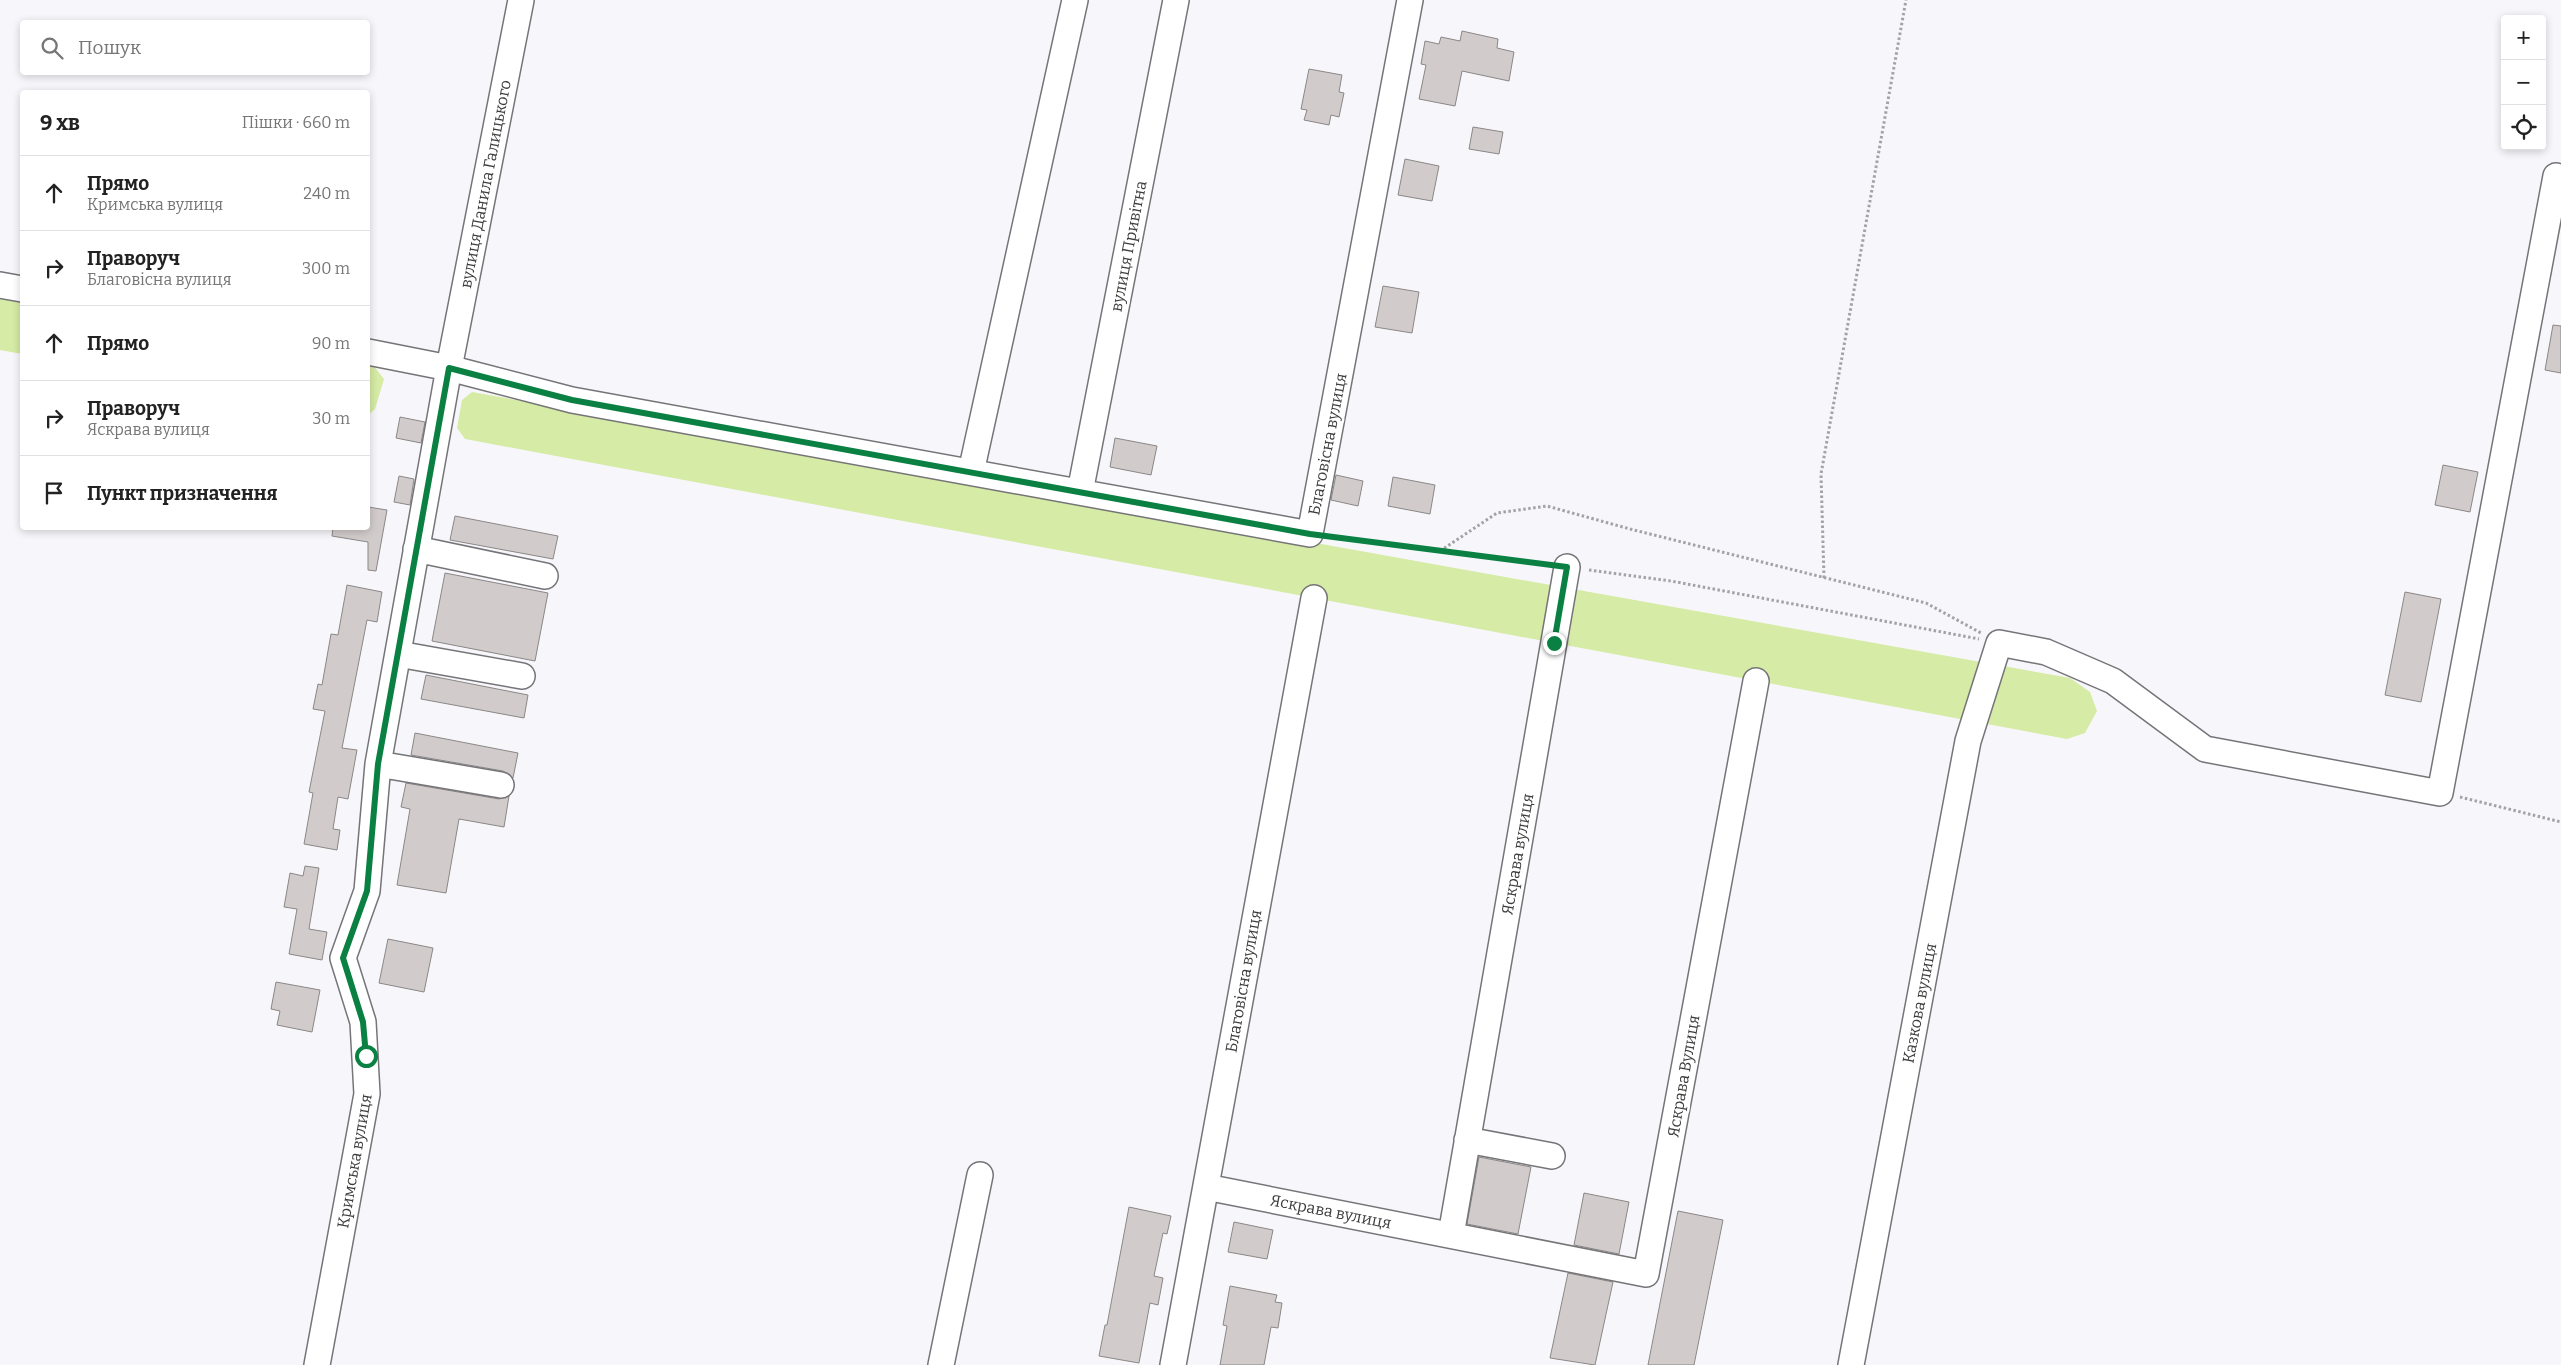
<!DOCTYPE html>
<html lang="uk">
<meta charset="utf-8">
<style>
body{margin:0;font-family:Bitter,serif;background:#f6f6f6;color:#222}
.controls{position:absolute;right:15px;top:15px;display:grid;overflow:hidden;border-radius:5px;box-shadow:0 2px 8px #0003}
.controls button{width:45px;height:45px;display:grid;place-items:center;padding:0;border:0;border-bottom:1px solid #e0e0e0;background:#fff;color:#222;font:25px sans-serif}
.stop{position:absolute;width:15px;height:15px;margin:-11px;border:4px solid #0b8043;border-radius:50%;background:#fff}
.stop.end{background:#0b8043;border-color:#fff;box-shadow:0 1px 5px #0008}
.list{margin:0;padding:0;list-style:none}
h2{display:flex;justify-content:space-between;align-items:center;height:65px;margin:0;padding:0 20px;font-size:21px}
h2 small{font-size:16px;font-weight:400;color:#767676}
.list li{display:grid;grid-template-columns:32px 1fr auto;gap:15px;align-items:center;box-sizing:border-box;height:75px;padding:0 20px;border-top:1px solid #e0e0e0}
.list b{display:block;font-size:19px;white-space:nowrap}
.list p{margin:0;font-size:16px;white-space:nowrap;color:#767676}
.list em{font-size:16px;font-style:normal;color:#767676}
.icon{flex:none;width:28px;height:28px;fill:none;stroke:currentColor;stroke-width:2;stroke-linecap:round;stroke-linejoin:round}
.map{position:relative;flex:none;width:2561px;height:1365px;overflow:hidden}
.search{position:absolute;background:#fff;box-shadow:0 2px 8px #0003;left:20px;top:20px;width:350px;height:55px;display:flex;align-items:center;gap:12px;box-sizing:border-box;padding:0 18px;border-radius:5px;color:#767676;font-size:19px}
.panel{position:absolute;background:#fff;box-shadow:0 2px 8px #0003;left:20px;top:90px;width:350px;height:440px;border-radius:5px}
.map>svg:first-child{display:block}
.green{fill:#d6eba5}
.building{fill:#d1cccb;stroke:#8b8786}
.lines{fill:none;stroke-linecap:round;stroke-linejoin:round}
.minor-casing{stroke:#757579;stroke-width:28}
.path{stroke:#a3a3a6;stroke-width:3;stroke-dasharray:2.5 2.5;stroke-linecap:butt}
.minor{stroke:#fff;stroke-width:25}
.route{stroke:#0b8043;stroke-width:6}
.labels{text-anchor:middle;stroke-width:5;stroke-linejoin:round;paint-order:stroke}
.street-label{font-size:16px;fill:#3d3d3e;stroke:#fff}
</style>
<div class="map">
<svg width="2561" height="1365" viewBox="0 0 2561 1365">
<rect width="100%" height="100%" fill="#f7f7fb"/>
<path class="green" d="M0 295 22 299V354L0 350Z
M368 364 373 365 384 379 375 409 368 415Z
M472 392 2070 678 2090 692 2097 711 2085 733 2067 739 465 439 457 428 462 400Z"/>
<path class="building" d="M1462 31 1498 39 1497 48 1514 52 1509 81 1462 71 1455 106 1419 99 1426 65 1421 64 1425 41 1439 44 1441 37 1460 41Z
M1309 69 1342 75 1339 92 1344 93 1339 117 1331 115 1329 125 1304 120 1307 110 1301 109Z
M1473 127 1503 132 1499 154 1469 149Z
M1405 159 1439 166 1432 201 1398 195Z
M1383 286 1419 292 1412 333 1375 327Z
M2553 325 2561 326V373L2545 370Z
M400 417 425 422 421 443 396 438Z
M1115 438 1157 446 1151 475 1110 467Z
M2443 465 2478 472 2470 512 2435 505Z
M1336 475 1363 481 1358 506 1331 500Z
M399 476 414 479 410 505 394 502Z
M1393 477 1435 485 1430 514 1388 506Z
M368 507 387 510 376 571 368 570V542L332 536 333 528H368Z
M455 516 558 536 553 559 450 540Z
M445 573 548 593 535 661 432 641Z
M347 585 382 592 377 622 367 620 342 748 357 750 348 799 338 797 333 829 340 830 337 850 304 844 313 793 309 792 325 711 313 709 318 684 322 685 331 634 338 635Z
M2405 592 2441 599 2421 702 2385 695Z
M426 675 528 695 524 718 421 699Z
M415 733 518 753 513 778 503 771 411 755Z
M406 783 499 799 509 796 504 827 459 819 446 893 397 885 410 809 401 807Z
M305 866 319 868 309 929 327 932 322 960 289 954 297 909 284 907 290 873 303 876Z
M388 939 433 948 424 992 379 983Z
M276 982 320 990 312 1032 277 1025 280 1011 271 1009Z
M1479 1157 1531 1167 1518 1234 1467 1224Z
M1584 1193 1629 1202 1619 1254 1574 1245Z
M1129 1207 1171 1216 1167 1234 1163 1233 1154 1276 1163 1278 1158 1305 1150 1303 1139 1363 1099 1356 1105 1325H1107Z
M1678 1211 1723 1220 1694 1365H1648Z
M1234 1222 1273 1230 1267 1259 1228 1252Z
M1568 1273 1613 1282 1595 1365 1550 1358Z
M1230 1286 1277 1295 1275 1302 1282 1303 1278 1328 1271 1327 1264 1365H1220L1227 1326 1223 1325Z"/>
<g class="lines">
<g class="minor-casing">
<path id="minor" d="M0 285 22 289
M368 352 449 368 572 400 1310 534 1410 0
M971 472 1075 0
M1080 492 1176 0
M416 549 545 576
M398 654 522 676
M378 764 501 785
M1467 1140 1552 1156
M1206 1187 1646 1274 1756 681
M1451 1235 1567 567
M317 1365 367 1094 363 1022 343 958 367 891 378 764 449 368 521 0
M941 1365 980 1175
M1173 1365 1314 598
M1851 1365 1968 741 1999 643 2046 652 2113 681 2205 749 2440 793 2556 176"/>
</g>
<path class="path" d="M1331 536 1546 564
M1440 551 1497 513 1547 506 1630 529 1926 603 1981 633
M1589 570 1671 581 1979 639
M1824 578 1821 474 1906 0
M2460 797 2561 822"/>
<use href="#minor" class="minor"/>
</g>
<g class="lines">
<path class="route" d="M366 1056 363 1022 343 958 367 891 378 764 449 368 572 400 1310 534 1567 567 1554 643"/>
</g>
<g class="labels">
<g class="street-label">
<text transform="translate(485 184) rotate(-79)" y="6">вулиця Данила Галицького</text>
<text transform="translate(1128 246) rotate(-79)" y="6">вулиця Привітна</text>
<text transform="translate(1327 444) rotate(-79)" y="6">Благовісна вулиця</text>
<text transform="translate(1517 854) rotate(-80)" y="6">Яскрава вулиця</text>
<text transform="translate(1243 981) rotate(-80)" y="6">Благовісна вулиця</text>
<text transform="translate(1919 1003) rotate(-79)" y="6">Казкова вулиця</text>
<text transform="translate(1683 1076) rotate(-80)" y="6">Яскрава Вулиця</text>
<text transform="translate(354 1161) rotate(-80)" y="6">Кримська вулиця</text>
<text transform="translate(1331 1211) rotate(11)" y="6">Яскрава вулиця</text>
</g>
</g>
</svg>
<div class="controls">
<button>+</button>
<button>−</button>
<button><svg class="icon" aria-label="locate" viewBox="0 0 24 24"><circle cx="12" cy="12" r="6"/><path d="M12 2v4M12 18v4M2 12h4M18 12h4"/></svg></button>
</div>
<div class="stop" style="left:366px;top:1056px"></div>
<div class="stop end" style="left:1554px;top:643px"></div>
<div class="search"><svg class="icon" aria-label="search" viewBox="0 0 24 24"><circle cx="10" cy="10" r="6"/><path d="M15 15l6 6"/></svg>Пошук</div>
<section class="panel">
<h2>9 хв<small>Пішки · 660 m</small></h2>
<ul class="list">
<li><svg class="icon" aria-label="ahead" viewBox="0 0 24 24"><path d="M12 20V5M6 11l6-6 6 6"/></svg><div><b>Прямо</b><p>Кримська вулиця</p></div><em>240 m</em></li>
<li><svg class="icon" aria-label="right" viewBox="0 0 24 24"><path d="M7 20v-9h11M14 6l5 5-5 5"/></svg><div><b>Праворуч</b><p>Благовісна вулиця</p></div><em>300 m</em></li>
<li><svg class="icon" aria-label="ahead" viewBox="0 0 24 24"><path d="M12 20V5M6 11l6-6 6 6"/></svg><div><b>Прямо</b></div><em>90 m</em></li>
<li><svg class="icon" aria-label="right" viewBox="0 0 24 24"><path d="M7 20v-9h11M14 6l5 5-5 5"/></svg><div><b>Праворуч</b><p>Яскрава вулиця</p></div><em>30 m</em></li>
<li><svg class="icon" aria-label="arrive" viewBox="0 0 24 24"><path d="M6 21V4h12l-3 4 3 4H6"/></svg><div><b>Пункт призначення</b></div></li>
</ul>
</section>
</div>
